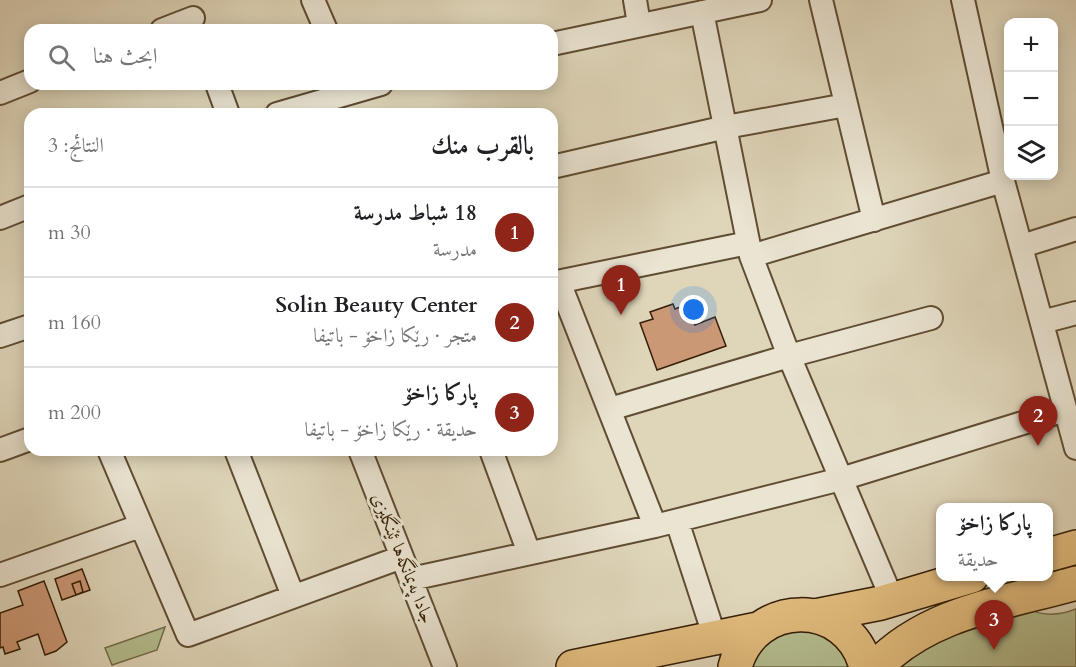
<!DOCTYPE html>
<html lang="ar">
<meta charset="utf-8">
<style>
body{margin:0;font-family:Cardo,Amiri,serif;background:#f6f6f6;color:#202124;direction:rtl}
.controls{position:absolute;right:18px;top:18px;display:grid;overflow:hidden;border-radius:12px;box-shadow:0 3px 15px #0003}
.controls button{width:54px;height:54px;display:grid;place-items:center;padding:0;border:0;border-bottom:2px solid #e0e0e0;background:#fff;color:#202124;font:30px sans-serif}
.you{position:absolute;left:694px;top:310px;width:21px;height:21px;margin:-15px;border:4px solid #fff;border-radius:50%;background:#1a73e8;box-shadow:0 0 0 9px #1a73e833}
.badge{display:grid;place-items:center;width:39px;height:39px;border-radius:50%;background:#8f2418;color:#fff;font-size:20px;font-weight:700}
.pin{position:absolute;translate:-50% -50px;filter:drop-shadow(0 2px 3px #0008)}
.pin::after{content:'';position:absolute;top:32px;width:21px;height:18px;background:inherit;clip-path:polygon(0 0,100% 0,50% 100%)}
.popup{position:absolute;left:936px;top:503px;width:117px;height:78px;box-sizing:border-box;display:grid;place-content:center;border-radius:12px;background:#fff;filter:drop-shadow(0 2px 4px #0005);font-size:20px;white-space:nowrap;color:#757577}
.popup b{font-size:22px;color:#202124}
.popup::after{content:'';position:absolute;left:50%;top:100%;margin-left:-12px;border:12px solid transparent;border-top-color:#fff}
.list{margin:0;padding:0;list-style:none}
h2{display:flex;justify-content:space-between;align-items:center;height:78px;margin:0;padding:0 24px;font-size:26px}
h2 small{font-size:20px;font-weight:400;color:#757577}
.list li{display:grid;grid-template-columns:39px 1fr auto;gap:18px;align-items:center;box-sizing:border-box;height:90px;padding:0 24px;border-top:2px solid #e0e0e0}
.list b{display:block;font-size:22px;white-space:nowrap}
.list p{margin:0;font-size:20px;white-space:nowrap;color:#757577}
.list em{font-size:20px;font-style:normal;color:#757577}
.icon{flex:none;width:33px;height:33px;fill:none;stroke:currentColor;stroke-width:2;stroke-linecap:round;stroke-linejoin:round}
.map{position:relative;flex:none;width:1076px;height:667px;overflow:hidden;direction:ltr}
.search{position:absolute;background:#fff;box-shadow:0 3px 15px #0003;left:24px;top:24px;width:534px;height:66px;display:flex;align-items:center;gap:15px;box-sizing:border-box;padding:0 21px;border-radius:18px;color:#757577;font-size:22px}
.panel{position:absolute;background:#fff;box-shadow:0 3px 15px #0003;left:24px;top:108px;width:534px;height:348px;border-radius:18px;direction:rtl}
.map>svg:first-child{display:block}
.green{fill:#b4bd8f;stroke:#746e4a;stroke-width:1.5}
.building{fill:#cb9876;stroke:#351e05;stroke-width:1.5}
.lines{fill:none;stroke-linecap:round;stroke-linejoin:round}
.minor-casing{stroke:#604c32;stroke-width:26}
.highway-casing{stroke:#351e05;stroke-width:36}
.minor{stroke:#eae4d2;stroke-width:22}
.highway{stroke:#e0bb7d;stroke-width:33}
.labels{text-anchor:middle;stroke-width:6;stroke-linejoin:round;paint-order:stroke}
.street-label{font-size:18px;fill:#351e05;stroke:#eae4d2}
</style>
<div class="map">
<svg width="1076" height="667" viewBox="0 0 1076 667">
<rect width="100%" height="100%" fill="#dfd6ba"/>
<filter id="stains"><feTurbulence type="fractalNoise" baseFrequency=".00333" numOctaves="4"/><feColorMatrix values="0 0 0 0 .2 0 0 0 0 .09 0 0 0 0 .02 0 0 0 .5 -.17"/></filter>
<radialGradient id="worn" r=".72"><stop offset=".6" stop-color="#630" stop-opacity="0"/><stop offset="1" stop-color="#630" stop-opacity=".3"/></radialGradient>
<path class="green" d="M1024 606C1040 617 1058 616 1076 609V667H892L930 636Z
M165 627 157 650 112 665 105 648Z
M794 628 828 634 853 667H750L763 644Z"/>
<path class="building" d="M673 304 675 309 688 304 695 325 715 317 726 346 657 370 640 323 653 319 650 312Z
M82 569 90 590 62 600 55 579Z
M44 581 67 642 56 651 45 655 38 634 17 642 20 649 5 654 3 647 0 648V613L23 605 18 591Z
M80 581 83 592 76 595 72 584Z"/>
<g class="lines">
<g class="minor-casing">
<path id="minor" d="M313 0 326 30
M635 0 639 24
M821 0 874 220
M963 0 1003 181 1076 448
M702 12 751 256 789 356 892 599
M162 30 193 18
M552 44 760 0
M217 84 228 114
M0 93 30 81
M277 114 381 84
M552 167 726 127 846 105
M0 218 30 206
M1022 246 1076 229
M751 256 1003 181
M559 282 655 526
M552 283 748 243
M1042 322 1076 313
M0 336 30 326
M610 409 789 356 931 318
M0 450 30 439
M109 450 188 635 402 557
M236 450 293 596
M360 450 445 667
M491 450 529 553
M677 521 715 638
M0 575 140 526
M411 579 655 526 841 479 1065 410"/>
</g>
<g class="highway-casing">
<path id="highway" d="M1048 555 1076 547
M815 616 881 603 972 576
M573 667 758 629
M735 667C753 598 848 597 866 667
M876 667C928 612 1006 603 1076 583"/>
</g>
<use href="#minor" class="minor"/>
<use href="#highway" class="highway"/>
</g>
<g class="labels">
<g class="street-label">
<text transform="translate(403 558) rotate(68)" y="6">جادا په‌يمانگه‌ها ئێنگليزى</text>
</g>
</g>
<rect width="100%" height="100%" filter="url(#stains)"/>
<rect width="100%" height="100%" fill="url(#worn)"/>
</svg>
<div class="controls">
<button>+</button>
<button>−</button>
<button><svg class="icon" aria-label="layers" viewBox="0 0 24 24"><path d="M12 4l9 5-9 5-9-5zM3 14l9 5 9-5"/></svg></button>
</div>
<div class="you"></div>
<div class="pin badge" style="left:621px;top:315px">1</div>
<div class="pin badge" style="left:1038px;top:446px">2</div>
<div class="pin badge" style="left:994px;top:650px">3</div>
<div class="popup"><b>پارکا زاخۆ</b>حديقة</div>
<div class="search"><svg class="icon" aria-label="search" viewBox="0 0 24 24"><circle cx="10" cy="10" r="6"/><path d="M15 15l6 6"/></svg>ابحث هنا</div>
<section class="panel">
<h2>بالقرب منك<small>النتائج: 3</small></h2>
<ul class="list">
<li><span class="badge">1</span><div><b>18 شباط مدرسة</b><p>مدرسة</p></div><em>30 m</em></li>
<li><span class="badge">2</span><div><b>Solin Beauty Center</b><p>متجر · رێکا زاخۆ - باتیفا</p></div><em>160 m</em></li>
<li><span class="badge">3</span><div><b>پارکا زاخۆ</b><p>حديقة · رێکا زاخۆ - باتیفا</p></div><em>200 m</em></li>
</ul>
</section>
</div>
